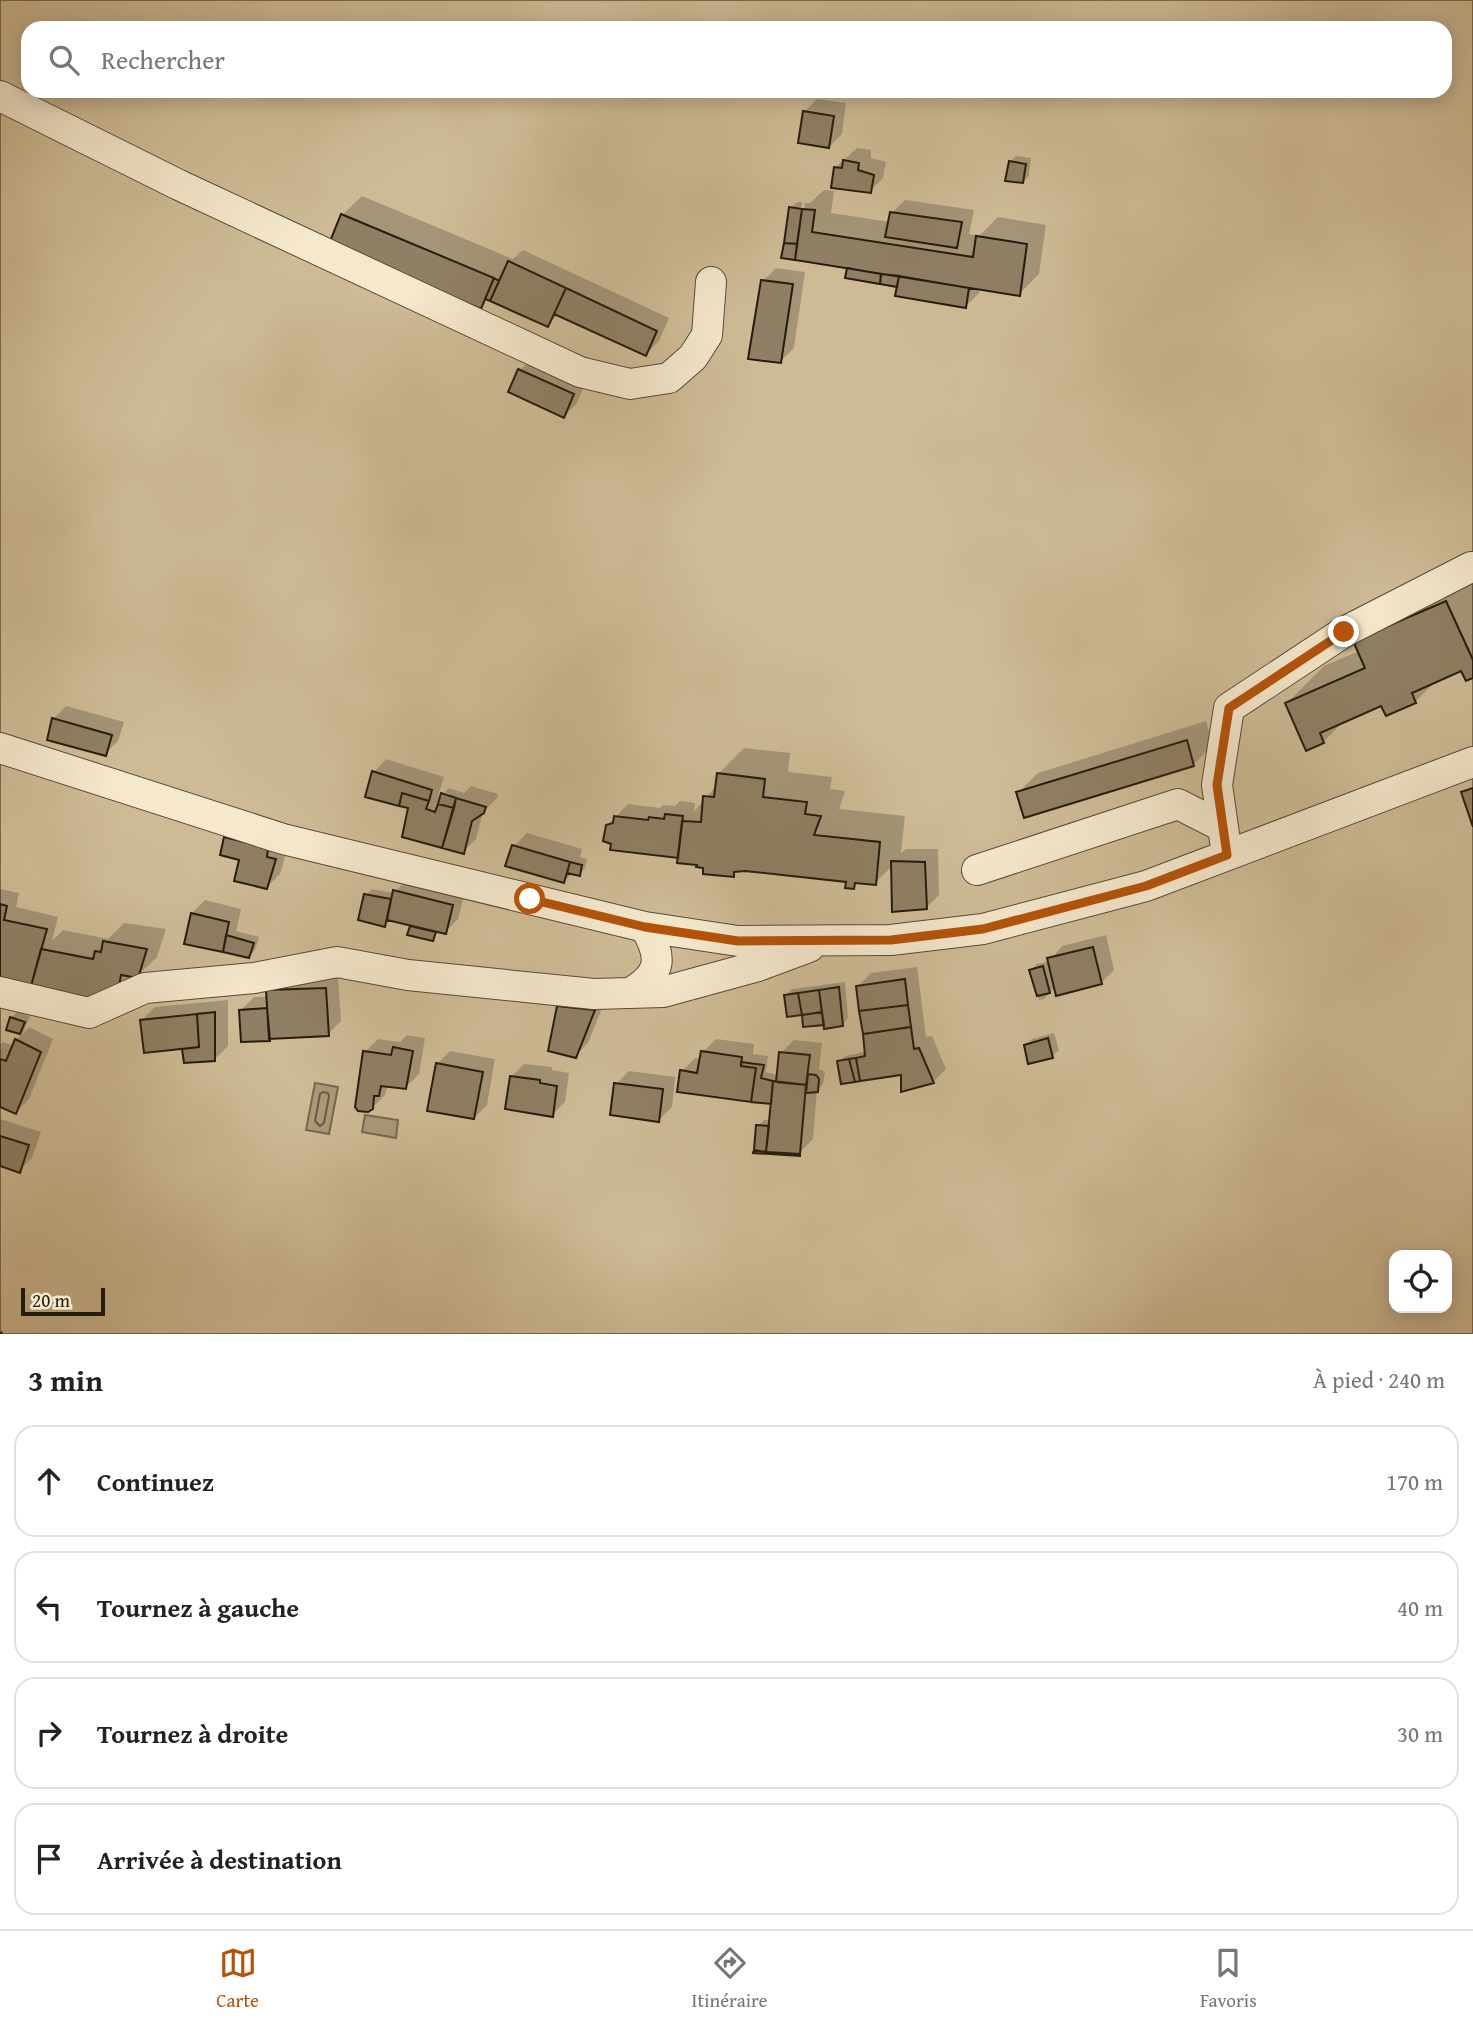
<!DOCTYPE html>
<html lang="fr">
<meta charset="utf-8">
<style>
body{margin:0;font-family:"Gentium Book Plus",serif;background:#f6f6f6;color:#222}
.controls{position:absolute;right:21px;bottom:21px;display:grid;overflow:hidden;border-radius:14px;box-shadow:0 4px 18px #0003}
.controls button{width:63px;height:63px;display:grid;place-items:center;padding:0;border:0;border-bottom:2px solid #e0e0e0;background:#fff;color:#222;font:35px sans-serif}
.scale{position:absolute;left:21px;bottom:18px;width:84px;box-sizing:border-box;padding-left:7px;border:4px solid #261b10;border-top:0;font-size:19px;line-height:24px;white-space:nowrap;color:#261b10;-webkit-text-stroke:5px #f5e8cd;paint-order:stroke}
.stop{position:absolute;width:21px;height:21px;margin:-16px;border:5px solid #b45309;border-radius:50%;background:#fff}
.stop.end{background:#b45309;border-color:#fff;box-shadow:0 2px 7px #0008}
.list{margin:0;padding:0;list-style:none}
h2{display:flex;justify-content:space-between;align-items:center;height:91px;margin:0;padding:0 28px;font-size:30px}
h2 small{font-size:23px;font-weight:400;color:#767676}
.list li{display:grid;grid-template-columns:46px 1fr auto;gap:21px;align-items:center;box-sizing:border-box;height:112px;margin:0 14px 14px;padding:0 14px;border:2px solid #e0e0e0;border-radius:21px}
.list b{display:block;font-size:26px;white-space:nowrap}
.list em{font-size:23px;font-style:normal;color:#767676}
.icon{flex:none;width:38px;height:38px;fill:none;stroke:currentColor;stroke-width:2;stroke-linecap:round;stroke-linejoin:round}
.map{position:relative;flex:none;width:1473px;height:1334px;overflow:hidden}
.search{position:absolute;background:#fff;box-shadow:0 4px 18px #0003;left:21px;right:21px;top:21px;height:77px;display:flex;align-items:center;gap:18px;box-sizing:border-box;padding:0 24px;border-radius:21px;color:#767676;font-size:26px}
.sheet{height:595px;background:#fff}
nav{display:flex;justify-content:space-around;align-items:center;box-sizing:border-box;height:98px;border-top:2px solid #e0e0e0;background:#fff;font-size:19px;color:#767676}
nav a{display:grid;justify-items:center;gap:4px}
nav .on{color:#b45309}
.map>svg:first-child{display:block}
.green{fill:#cebb96;stroke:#7a6b53;stroke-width:2;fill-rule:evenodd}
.water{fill:#ab9a7b;stroke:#766750;stroke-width:2}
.shadow{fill:#0003}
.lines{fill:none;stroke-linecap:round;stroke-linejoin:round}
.shore{stroke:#685a46;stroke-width:2}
.building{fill:#8f7f64;stroke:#261b10;stroke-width:2}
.minor-casing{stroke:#584b38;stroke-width:32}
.path{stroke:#261b10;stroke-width:4.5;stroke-dasharray:5 3.5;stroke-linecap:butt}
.minor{stroke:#f5e8cd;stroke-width:30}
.route{stroke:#b45309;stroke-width:9}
</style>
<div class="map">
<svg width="1473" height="1334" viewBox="0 0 1473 1334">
<rect width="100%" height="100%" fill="#f0dcb2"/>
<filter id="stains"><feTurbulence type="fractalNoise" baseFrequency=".00286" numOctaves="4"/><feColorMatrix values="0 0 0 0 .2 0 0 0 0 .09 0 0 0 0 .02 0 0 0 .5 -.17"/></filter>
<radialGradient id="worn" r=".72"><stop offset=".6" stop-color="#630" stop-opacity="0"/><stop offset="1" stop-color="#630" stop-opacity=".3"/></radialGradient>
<path class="green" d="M0 0H1473V1334H0ZM28 28H1445V91H28ZM1394 1255H1447V1308H1394Z"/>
<path class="water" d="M315 1083 338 1087 329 1134 306 1130Z
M365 1115 398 1120 396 1138 362 1132Z"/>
<path class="shadow" d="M817 99 846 103 842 134 829 147 804 112Z
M857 148 871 150V158L886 162 883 178 870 191 836 167Z
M1016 156 1031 158 1029 176 1023 182 1010 162Z
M824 190 834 191 831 213 890 222 892 213 905 200 974 210 969 234 979 236 998 217 1046 225 1039 274 1019 294 980 288 979 293 966 306 899 281 849 267 797 259 805 203H810Z
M362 196 513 259 523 250 669 318 659 341 646 354 559 314 547 325 488 298 480 306 342 215Z
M797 202H802L793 258 791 208Z
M776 268 805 272 794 348 781 361 763 281Z
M533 357 586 381 577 403 564 416 520 370Z
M1473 569V676L1462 668 1437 680 1415 702 1382 704 1345 720 1323 742 1287 703 1324 666 1359 651 1355 641Z
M66 706 124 722 118 741 105 754 53 719Z
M1206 721 1213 745 1193 765 1018 793 1038 773Z
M744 748 790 753 788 772 832 777 830 789 845 791 839 809 905 816 901 853 906 849H938L939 895 926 908 893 865 875 883 858 882 853 887 848 881 738 870 733 875 705 867 680 853 607 826 628 804 660 808 663 805 675 806 680 801 695 803 694 812 717 785 718 774Z
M386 759 444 777 438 796 442 797 444 793V796L447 797 450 794 445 792 449 788 464 793 471 786 498 794 497 798 483 812 476 839 463 852 410 807 374 772Z
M239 824 288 847 280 874 267 887 241 859 222 853 226 837Z
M527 833 582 849 580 857 587 859 585 868 579 874 573 872 564 881 514 846Z
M408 878 465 892 458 919 445 932 439 931 432 939 411 926 413 925 390 919 385 925 366 895 372 889 394 893Z
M0 889 19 893 16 907 58 917 52 941 63 930 108 939 124 923 166 929 157 957 137 976 132 975 117 990 0 978Z
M205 900 241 909 236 931 259 937 255 950 249 957 192 913Z
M1106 935 1114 970 1101 983 1056 986 1044 999 1039 1000 1031 970 1037 964 1050 961 1062 946Z
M917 967 926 1037 932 1036 946 1069 933 1082 839 1062 845 1056 864 1052 866 1049 858 986 871 973Z
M338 976 341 1021 328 1034 241 1010 254 997H269L268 990Z
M845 982 848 1018 842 1025 825 1023 803 1013 786 995 792 989Z
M572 994 606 998 588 1043 575 1056 559 1007Z
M228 1000V1046L215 1059 186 1061 184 1047 142 1020 155 1007Z
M17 1012 30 1016 23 1033 8 1028 11 1018Z
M29 1027 53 1039 29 1099 16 1112 0 1105V1045L3 1042 14 1046 16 1040Z
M1054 1033 1059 1050 1052 1056 1026 1045 1032 1039Z
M407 1035 425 1038 419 1074 406 1087 388 1085 385 1095 372 1108 365 1052 378 1039 400 1042Z
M716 1039 754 1044 753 1054 768 1056 766 1072 777 1075 781 1053 794 1040 822 1043 819 1069 825 1072 823 1084 817 1090 813 1139 800 1152 758 1126 764 1120H771L773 1103 682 1071 695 1058 701 1059 703 1052Z
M450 1051 495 1059 487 1105 474 1118 437 1064Z
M524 1064 552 1067V1070L569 1073 565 1102 552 1115 511 1077Z
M629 1071 675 1077 672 1107 659 1120 616 1084Z
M0 1119 41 1132 32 1158 19 1171 0 1165Z"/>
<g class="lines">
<path class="shore" d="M323 1092 328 1093 329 1096 324 1123 320 1126 315 1121 320 1094Z"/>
</g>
<path class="building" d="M803 111 834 116 829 148 798 143Z
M843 160 859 163 858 170 874 175 871 193 831 188 834 167 842 168Z
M1009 161 1026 164 1023 183 1005 181Z
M789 207 802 209 797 244 784 243Z
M802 209 815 210 812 232 973 257 976 236 1027 244 1020 296 795 260Z
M890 212 962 222 957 248 885 237Z
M341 214 494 278 481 309 329 244Z
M784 243 797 244 795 260 781 258Z
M508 261 566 288 548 327 490 301Z
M847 268 881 274 880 284 845 278Z
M881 274 899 276 897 287 880 284Z
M899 276 969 288 966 308 895 296Z
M494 278 499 281 490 301 485 299Z
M761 280 793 284 781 363 748 359Z
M566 288 657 331 646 356 554 314Z
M518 369 574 394 564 418 508 392Z
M1446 601 1473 660V678L1466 681 1461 671 1412 693 1416 703 1386 716 1381 706 1320 733 1324 743 1306 751 1285 703 1365 668 1353 641Z
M52 718 112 735 106 756 47 740Z
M1187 740 1194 766 1024 818 1016 792Z
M372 771 432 790 429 801 402 793 399 806 365 797Z
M717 773 765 779 763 797 807 802 805 814 821 816 814 835 880 842 876 885 855 883 854 889 845 888 846 882 745 871 734 872V877L703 874V868L696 867 697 865 677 863 682 821 701 822 703 796 714 797Z
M1473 788V827L1461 792Z
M402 793 429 801 426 809 435 812 438 804 454 808 442 848 402 837 408 808 399 806Z
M441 793 456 798 454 808 438 804Z
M456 798 486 807 484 813 472 821 464 854 442 848Z
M665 814 683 816 678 858 610 850 611 844 603 841 606 825 613 823 614 816 648 820 649 817 664 819Z
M224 837 268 848 267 857 276 859 267 889 234 881 239 860 220 855Z
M512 845 570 862 564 883 505 866Z
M891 861 925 862 927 909 892 912Z
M570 862 582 865 580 876 567 873Z
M393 890 453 905 446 934 387 920Z
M364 894 391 899 385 927 358 920Z
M0 904 7 906 4 920 47 929 31 986 0 979Z
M191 913 229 922 223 952 184 944Z
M410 926 436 932 433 941 407 935Z
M226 935 254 943 249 958 223 952Z
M103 941 147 949 138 978 121 975 118 992 86 999 31 986 41 949 93 959 95 951 101 952Z
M1093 947 1102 984 1056 996 1047 958Z
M1043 966 1050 993 1037 996 1029 970Z
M905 979 908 1005 859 1011 856 986Z
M839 987 843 1026 824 1029 819 990Z
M326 988 329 1036 269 1039 266 990Z
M819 990 822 1012 802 1015 798 993Z
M798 993 802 1015 787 1017 784 995Z
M908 1005 911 1027 863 1034 859 1011Z
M557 1006 595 1010 576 1058 548 1051Z
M267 1008 270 1041 241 1042 239 1010Z
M215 1012V1061L184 1063 182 1049 199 1047 197 1014Z
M822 1012 824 1025 803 1027 802 1015Z
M197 1014 199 1047 144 1053 140 1020Z
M10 1017 25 1022 20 1034 6 1030Z
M911 1027 914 1049 919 1048 934 1083 901 1092V1075L860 1081 856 1058 865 1056 863 1034Z
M1048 1038 1053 1058 1028 1064 1024 1045Z
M15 1039 41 1052 16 1114 0 1107V1059L6 1061Z
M393 1047 413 1051 406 1089 381 1086 379 1096H374L373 1109 368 1112 358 1111 355 1107 363 1051 391 1055Z
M701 1051 742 1057 741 1066 756 1068 751 1102 677 1092 680 1070 697 1073Z
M779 1052 810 1055 806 1085 776 1082Z
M856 1058 860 1081 855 1082 849 1059Z
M849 1059 855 1082 841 1084 837 1061Z
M741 1062 764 1065 761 1078 773 1081 771 1104 751 1102 756 1068 741 1066Z
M436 1063 483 1072 474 1119 427 1111Z
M808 1074 816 1075 819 1079 818 1092 806 1093Z
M510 1076 540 1080V1083L557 1086 553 1117 505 1109Z
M773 1081 806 1085 800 1154 766 1152Z
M614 1083 663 1089 659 1122 610 1115Z
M756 1125 769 1126 766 1152 754 1150Z
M0 1136 29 1145 20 1173 0 1166Z
M754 1150 766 1152 800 1154V1156L753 1153Z"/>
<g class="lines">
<g class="minor-casing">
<path id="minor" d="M0 96 179 185 580 372 630 384 669 378 693 357 707 335 711 282
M0 748 283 839 645 927 738 941 891 940 983 929 1146 886 1473 762
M1227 855 1217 785 1229 708 1344 632 1471 567
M977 870 1178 804 1223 827
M0 992 89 1013 145 988 254 978 337 962 408 975 594 994 663 992 758 966 809 947
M630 993C662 974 663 958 645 927"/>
</g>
<path class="path" d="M0 1332 1 1334"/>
<use href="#minor" class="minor"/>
</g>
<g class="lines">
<path class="route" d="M530 899 645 927 738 941 891 940 983 929 1146 886 1227 855 1217 785 1229 708 1344 632"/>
</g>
<rect width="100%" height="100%" filter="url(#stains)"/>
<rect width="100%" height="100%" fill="url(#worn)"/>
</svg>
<div class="controls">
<button><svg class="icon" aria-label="locate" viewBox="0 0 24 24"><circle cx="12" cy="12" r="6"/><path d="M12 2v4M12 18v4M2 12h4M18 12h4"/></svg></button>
</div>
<div class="scale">20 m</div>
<div class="stop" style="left:530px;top:899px"></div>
<div class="stop end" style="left:1344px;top:632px"></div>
<div class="search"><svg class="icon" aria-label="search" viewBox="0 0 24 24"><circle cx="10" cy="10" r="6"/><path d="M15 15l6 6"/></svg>Rechercher</div>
</div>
<section class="sheet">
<h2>3 min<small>À pied · 240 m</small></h2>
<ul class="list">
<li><svg class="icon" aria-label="ahead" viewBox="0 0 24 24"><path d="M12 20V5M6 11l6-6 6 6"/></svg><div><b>Continuez</b></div><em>170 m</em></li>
<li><svg class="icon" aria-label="left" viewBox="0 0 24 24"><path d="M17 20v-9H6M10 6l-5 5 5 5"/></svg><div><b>Tournez à gauche</b></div><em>40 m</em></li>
<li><svg class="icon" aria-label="right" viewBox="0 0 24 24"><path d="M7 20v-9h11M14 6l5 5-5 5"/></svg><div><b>Tournez à droite</b></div><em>30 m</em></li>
<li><svg class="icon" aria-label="arrive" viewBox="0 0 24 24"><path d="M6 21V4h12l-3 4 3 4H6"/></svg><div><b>Arrivée à destination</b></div></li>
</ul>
</section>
<nav>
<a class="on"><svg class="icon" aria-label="map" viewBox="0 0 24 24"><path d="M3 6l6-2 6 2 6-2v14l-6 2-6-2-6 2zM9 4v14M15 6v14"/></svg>Carte</a>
<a><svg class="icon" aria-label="directions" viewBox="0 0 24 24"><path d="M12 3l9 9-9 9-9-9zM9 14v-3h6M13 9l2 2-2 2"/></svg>Itinéraire</a>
<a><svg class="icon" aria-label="saved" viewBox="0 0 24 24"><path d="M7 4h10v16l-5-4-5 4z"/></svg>Favoris</a>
</nav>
